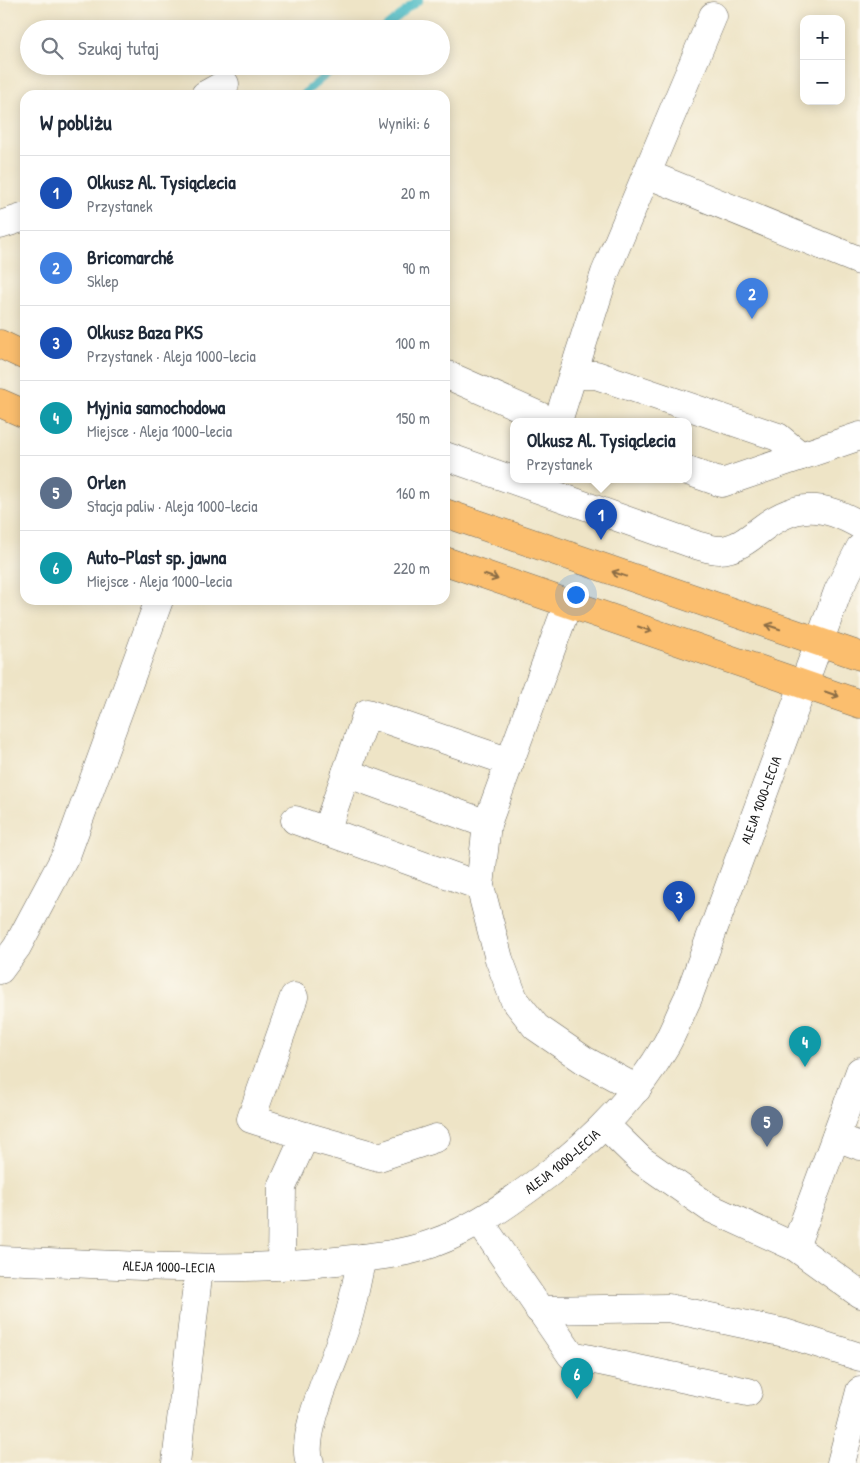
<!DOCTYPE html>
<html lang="pl">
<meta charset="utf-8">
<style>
body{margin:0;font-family:"Patrick Hand",sans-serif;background:#f6f6f7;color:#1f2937}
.controls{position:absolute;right:15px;top:15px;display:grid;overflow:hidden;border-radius:10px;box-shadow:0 2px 12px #0003}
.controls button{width:45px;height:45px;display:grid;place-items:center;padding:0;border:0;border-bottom:1px solid #e0e1e3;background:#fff;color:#1f2937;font:25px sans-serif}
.you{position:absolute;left:575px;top:594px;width:18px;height:18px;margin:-12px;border:4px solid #fff;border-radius:50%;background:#1a73e8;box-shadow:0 0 0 8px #1a73e833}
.badge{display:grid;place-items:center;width:32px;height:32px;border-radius:50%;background:#0f766e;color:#fff;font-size:16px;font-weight:700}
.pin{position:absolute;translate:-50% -41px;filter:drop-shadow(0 1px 2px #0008)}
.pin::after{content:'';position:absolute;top:26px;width:18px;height:15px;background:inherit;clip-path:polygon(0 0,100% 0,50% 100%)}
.popup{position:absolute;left:510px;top:418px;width:182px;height:65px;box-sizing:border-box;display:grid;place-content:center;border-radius:10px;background:#fff;filter:drop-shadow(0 1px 4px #0005);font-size:16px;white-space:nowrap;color:#747a83}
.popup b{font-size:19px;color:#1f2937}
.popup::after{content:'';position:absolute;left:50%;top:100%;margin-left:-10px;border:10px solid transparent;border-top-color:#fff}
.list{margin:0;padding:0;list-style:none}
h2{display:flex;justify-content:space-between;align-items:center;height:65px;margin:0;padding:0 20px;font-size:21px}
h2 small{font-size:16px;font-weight:400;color:#747a83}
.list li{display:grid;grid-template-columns:32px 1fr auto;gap:15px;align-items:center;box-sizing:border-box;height:75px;padding:0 20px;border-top:1px solid #e0e1e3}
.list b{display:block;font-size:19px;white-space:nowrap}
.list p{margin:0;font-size:16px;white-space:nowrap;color:#747a83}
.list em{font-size:16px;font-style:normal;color:#747a83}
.icon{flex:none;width:28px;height:28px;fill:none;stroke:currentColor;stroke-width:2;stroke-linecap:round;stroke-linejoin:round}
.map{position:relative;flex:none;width:860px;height:1463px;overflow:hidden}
.search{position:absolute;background:#fff;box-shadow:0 2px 12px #0003;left:20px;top:20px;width:430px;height:55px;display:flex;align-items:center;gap:12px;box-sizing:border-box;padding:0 18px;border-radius:28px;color:#747a83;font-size:19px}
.panel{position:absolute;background:#fff;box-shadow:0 2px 12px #0003;left:20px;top:90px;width:430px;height:515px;border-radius:15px}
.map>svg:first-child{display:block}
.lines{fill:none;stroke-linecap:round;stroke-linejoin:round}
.stream{stroke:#4dbbc5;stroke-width:8}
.minor-casing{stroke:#666258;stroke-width:29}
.major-casing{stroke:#666258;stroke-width:29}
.minor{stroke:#fff;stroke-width:28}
.major{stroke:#fbbe6e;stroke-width:28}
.oneway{stroke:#8c6d45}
.labels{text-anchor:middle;stroke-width:4;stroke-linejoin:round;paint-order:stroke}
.street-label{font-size:14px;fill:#1c1c1c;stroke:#fbf7ec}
</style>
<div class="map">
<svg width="860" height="1463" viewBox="0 0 860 1463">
<rect width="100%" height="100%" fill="#fbf7ec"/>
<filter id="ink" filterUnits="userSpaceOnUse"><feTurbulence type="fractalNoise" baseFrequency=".02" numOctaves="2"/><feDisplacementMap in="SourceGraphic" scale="10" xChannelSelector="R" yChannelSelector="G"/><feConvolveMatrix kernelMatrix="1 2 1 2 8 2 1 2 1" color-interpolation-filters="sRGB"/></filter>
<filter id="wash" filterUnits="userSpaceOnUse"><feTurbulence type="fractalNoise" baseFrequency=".0096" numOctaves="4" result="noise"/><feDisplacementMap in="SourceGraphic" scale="20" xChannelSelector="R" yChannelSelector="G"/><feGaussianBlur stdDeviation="1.12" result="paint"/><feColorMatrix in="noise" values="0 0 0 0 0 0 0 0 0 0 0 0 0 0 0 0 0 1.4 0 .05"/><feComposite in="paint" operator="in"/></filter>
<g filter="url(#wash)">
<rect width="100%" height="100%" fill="#eee4c6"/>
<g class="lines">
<path class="stream" d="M383 29 419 0
M302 95 337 66"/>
</g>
</g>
<g filter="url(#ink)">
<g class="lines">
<g class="minor-casing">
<g id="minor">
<path d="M205 95 225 84"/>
<path d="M647 174 860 261"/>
<path d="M0 225 25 217"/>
<path d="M445 374 551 421"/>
<path d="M573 375H596L778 437 801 456"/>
<path d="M558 421 605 273 713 16"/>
<path d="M445 456 696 545C704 547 712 550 719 550 735 550 749 539 760 530 796 502 822 503 860 525"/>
<path d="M688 471 722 483 860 436"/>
<path d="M568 603 487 824 480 886 499 959 514 999 536 1027 584 1060 637 1089"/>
<path d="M346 773 487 824"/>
<path d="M295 820 326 831"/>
<path d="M480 886 326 831 367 713 510 762"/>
<path d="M0 970 17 947 67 853 159 600"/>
<path d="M605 1125 641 1160 710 1208 795 1247 860 1071"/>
<path d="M305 1136 379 1157 436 1138"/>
<path d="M836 1137 860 1146"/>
<path d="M480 1222 571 1355 748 1392"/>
<path d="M795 1247 860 1294"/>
<path id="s1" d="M0 1260C112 1264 225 1274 336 1261 368 1257 400 1255 431 1244 474 1229 511 1202 547 1175 594 1139 636 1097 666 1045 674 1031 680 1014 688 998L838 591 860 548"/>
<path d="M281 1266 282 1187 305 1136 251 1119 294 997"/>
<path d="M539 1310 668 1308 785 1333 860 1357"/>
<path d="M176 1463 199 1268"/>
<path d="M310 1463C298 1433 339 1352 348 1319 354 1299 357 1278 362 1258"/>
<path d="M841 1463 860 1391"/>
</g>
</g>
<g class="major-casing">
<path id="major" d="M0 344 25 356
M0 403 25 414
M445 513 860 656
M445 561 860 704"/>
</g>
<use href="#minor" class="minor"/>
<use href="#major" class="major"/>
</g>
<defs><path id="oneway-shaft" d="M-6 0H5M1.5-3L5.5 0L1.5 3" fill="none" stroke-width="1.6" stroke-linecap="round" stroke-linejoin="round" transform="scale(1.25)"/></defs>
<g class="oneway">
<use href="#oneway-shaft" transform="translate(619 574) rotate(-161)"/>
<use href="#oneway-shaft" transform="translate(491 577) rotate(19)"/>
<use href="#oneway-shaft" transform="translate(773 627) rotate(-162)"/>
<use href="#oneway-shaft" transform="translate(645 629) rotate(19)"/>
<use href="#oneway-shaft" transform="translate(832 694) rotate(19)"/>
</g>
</g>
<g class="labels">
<g class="street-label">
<text dy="5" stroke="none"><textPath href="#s1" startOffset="1009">ALEJA 1000-LECIA</textPath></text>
<text dy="5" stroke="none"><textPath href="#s1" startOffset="589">ALEJA 1000-LECIA</textPath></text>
<text dy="5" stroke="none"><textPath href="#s1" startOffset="169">ALEJA 1000-LECIA</textPath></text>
</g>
</g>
</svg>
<div class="controls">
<button>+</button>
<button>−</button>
</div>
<div class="you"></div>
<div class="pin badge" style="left:601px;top:540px;background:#1a4fb4">1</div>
<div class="popup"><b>Olkusz Al. Tysiąclecia</b>Przystanek</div>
<div class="pin badge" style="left:752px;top:319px;background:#3f7fe0">2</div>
<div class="pin badge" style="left:679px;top:922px;background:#1a4fb4">3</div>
<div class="pin badge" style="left:805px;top:1067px;background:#0f9aa8">4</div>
<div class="pin badge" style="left:767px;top:1147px;background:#5c6f8a">5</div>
<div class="pin badge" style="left:577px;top:1399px;background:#0f9aa8">6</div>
<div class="search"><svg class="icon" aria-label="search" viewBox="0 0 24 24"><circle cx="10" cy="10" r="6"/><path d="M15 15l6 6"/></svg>Szukaj tutaj</div>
<section class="panel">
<h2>W pobliżu<small>Wyniki: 6</small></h2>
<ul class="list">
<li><span class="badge" style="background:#1a4fb4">1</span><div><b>Olkusz Al. Tysiąclecia</b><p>Przystanek</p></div><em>20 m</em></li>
<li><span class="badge" style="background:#3f7fe0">2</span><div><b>Bricomarché</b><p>Sklep</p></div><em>90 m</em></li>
<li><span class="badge" style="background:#1a4fb4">3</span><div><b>Olkusz Baza PKS</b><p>Przystanek · Aleja 1000-lecia</p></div><em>100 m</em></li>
<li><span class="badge" style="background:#0f9aa8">4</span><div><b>Myjnia samochodowa</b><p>Miejsce · Aleja 1000-lecia</p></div><em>150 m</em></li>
<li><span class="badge" style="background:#5c6f8a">5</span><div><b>Orlen</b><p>Stacja paliw · Aleja 1000-lecia</p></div><em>160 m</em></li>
<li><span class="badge" style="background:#0f9aa8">6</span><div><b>Auto-Plast sp. jawna</b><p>Miejsce · Aleja 1000-lecia</p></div><em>220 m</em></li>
</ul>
</section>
</div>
